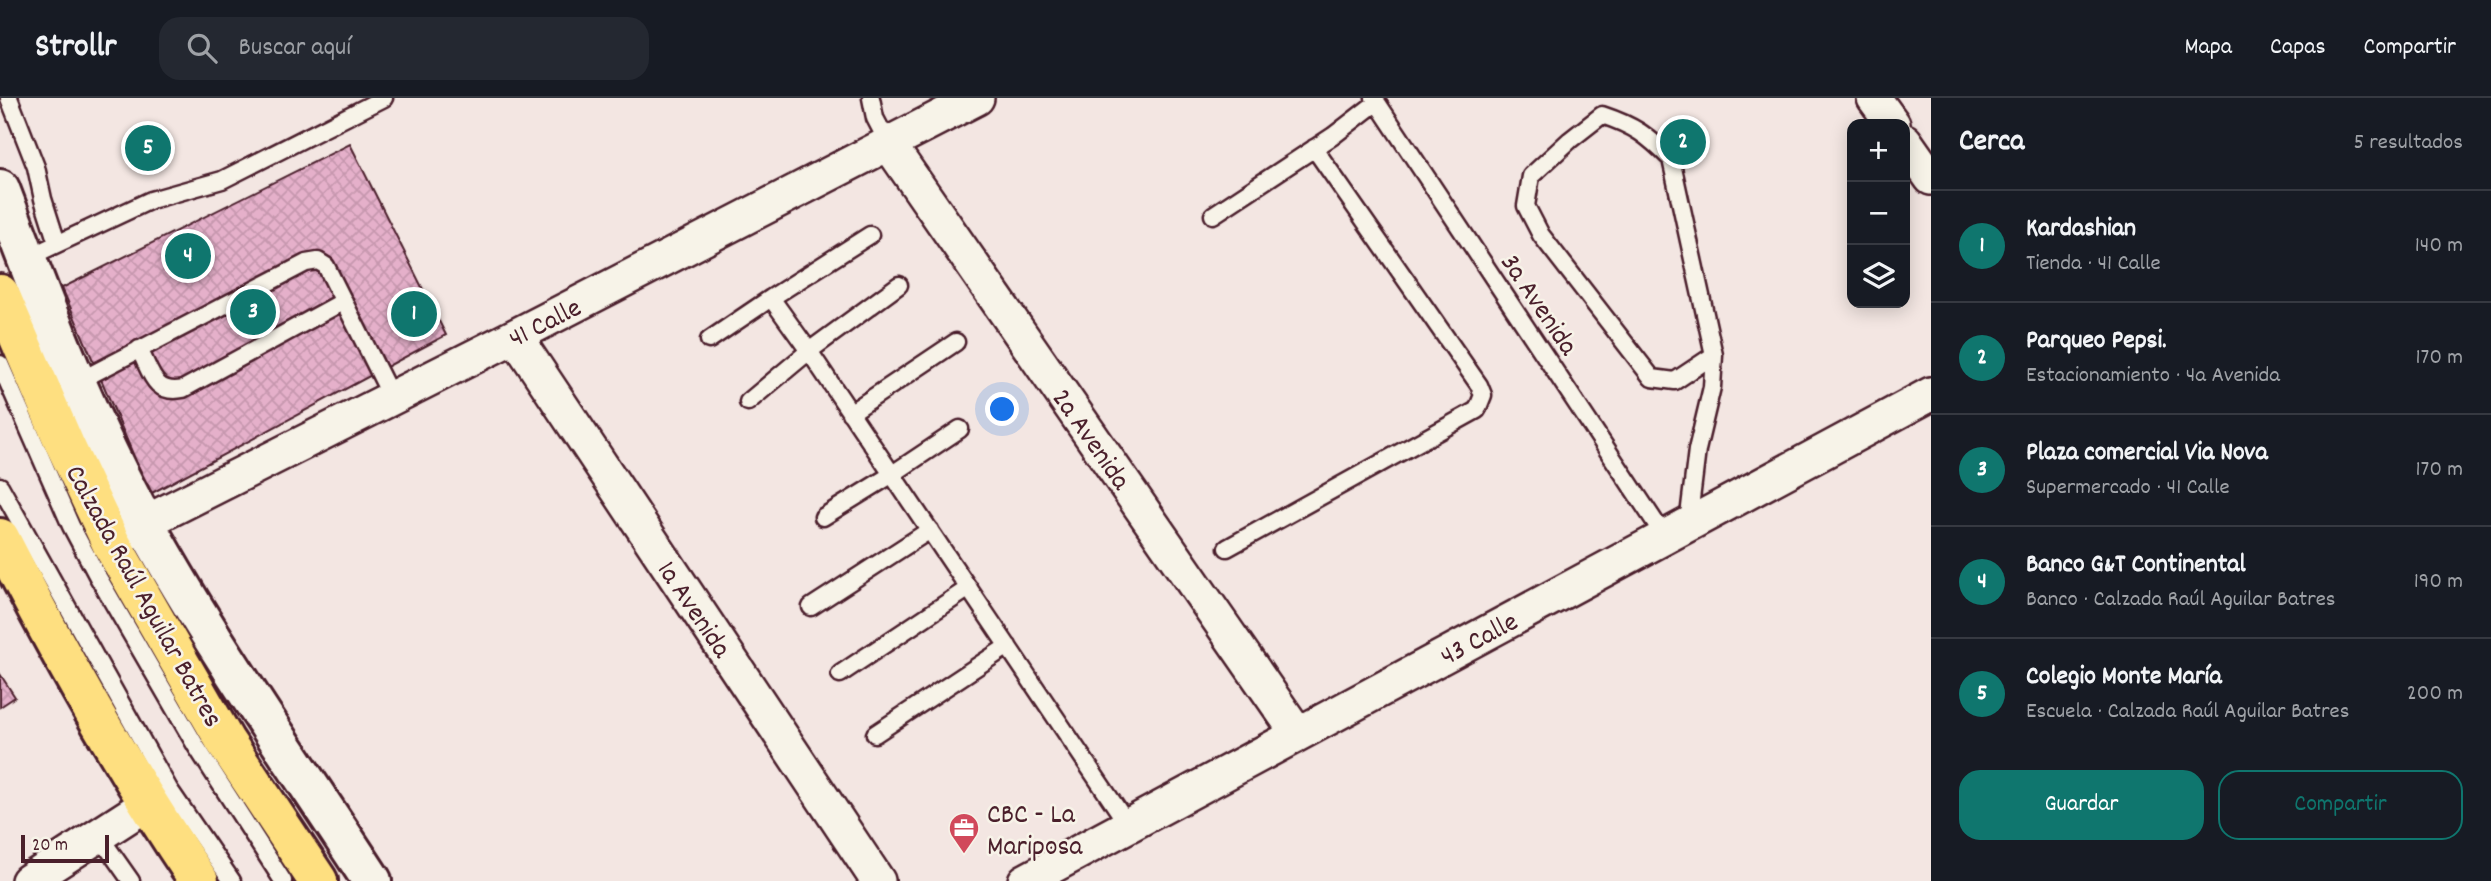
<!DOCTYPE html>
<html lang="es">
<meta charset="utf-8">
<style>
body{margin:0;font-family:Dekko,sans-serif;background:#242831;color:#f1f3f6}
.controls{position:absolute;right:21px;top:21px;display:grid;overflow:hidden;border-radius:14px;box-shadow:0 4px 18px #0003}
.controls button{width:63px;height:63px;display:grid;place-items:center;padding:0;border:0;border-bottom:2px solid #363941;background:#171b24;color:#f1f3f6;font:35px sans-serif}
.scale{position:absolute;left:21px;bottom:18px;width:88px;box-sizing:border-box;padding-left:7px;border:4px solid #4a1f2b;border-top:0;font-size:19px;line-height:24px;white-space:nowrap;color:#4a1f2b;-webkit-text-stroke:5px #f7f3e8;paint-order:stroke}
.you{position:absolute;left:1003px;top:312px;width:24px;height:24px;margin:-18px;border:5px solid #fff;border-radius:50%;background:#1a73e8;box-shadow:0 0 0 10px #1a73e833}
.badge{display:grid;place-items:center;width:46px;height:46px;border-radius:50%;background:#0f766e;color:#fff;font-size:23px;font-weight:700}
.pin{position:absolute;translate:-50% -50%;border:4px solid #fff;box-shadow:0 2px 7px #0006}
.list{margin:0;padding:0;list-style:none}
h2{display:flex;justify-content:space-between;align-items:center;height:91px;margin:0;padding:0 28px;font-size:30px}
h2 small{font-size:23px;font-weight:400;color:#9ea1a6}
.list li{display:grid;grid-template-columns:46px 1fr auto;gap:21px;align-items:center;box-sizing:border-box;height:112px;padding:0 28px;border-top:2px solid #363941}
.list b{display:block;font-size:26px;white-space:nowrap}
.list p{margin:0;font-size:23px;white-space:nowrap;color:#9ea1a6}
.list em{font-size:23px;font-style:normal;color:#9ea1a6}
.actions{display:flex;gap:14px;padding:21px 28px}
.actions a{flex:1;padding:16px 0;border:2px solid #0f766e;border-radius:21px;text-align:center;font-size:24px;color:#0f766e}
.actions .main{background:#0f766e;color:#fff}
.icon{flex:none;width:38px;height:38px;fill:none;stroke:currentColor;stroke-width:2;stroke-linecap:round;stroke-linejoin:round}
.map{position:relative;flex:none;width:1931px;height:783px;overflow:hidden}
header{display:flex;align-items:center;gap:42px;box-sizing:border-box;height:98px;padding:0 35px;background:#171b24;border-bottom:2px solid #363941}
header strong{font-size:33px}
nav{display:flex;gap:38px;margin-inline-start:auto;font-size:24px}
.search{width:490px;height:63px;background:#242831;display:flex;align-items:center;gap:18px;box-sizing:border-box;padding:0 24px;border-radius:21px;color:#9ea1a6;font-size:26px}
main{display:flex}
aside{flex:1;background:#171b24}
.map>svg:first-child{display:block}
.building{fill:url(#building-cross-hatch);stroke:#4a1f2b;stroke-width:2}
.lines{fill:none;stroke-linecap:round;stroke-linejoin:round}
.service-casing{stroke:#4a1f2b;stroke-width:21}
.minor-casing{stroke:#4a1f2b;stroke-width:38}
.tertiary-casing{stroke:#4a1f2b;stroke-width:44}
.trunk-casing{stroke:#4a1f2b;stroke-width:44}
.service{stroke:#f7f3e8;stroke-width:16}
.minor{stroke:#f7f3e8;stroke-width:33}
.tertiary{stroke:#f7f3e8;stroke-width:38}
.trunk{stroke:#fedf80;stroke-width:38}
.labels{text-anchor:middle;stroke-width:5;stroke-linejoin:round;paint-order:stroke}
.street-label{font-size:28px;fill:#4a1f2b;stroke:#f7f3e8}
.poi-label{font-size:28px;fill:#4a1f2b;stroke:#f7f3e8;text-anchor:start}
</style>
<header>
<strong>Strollr</strong>
<div class="search"><svg class="icon" aria-label="search" viewBox="0 0 24 24"><circle cx="10" cy="10" r="6"/><path d="M15 15l6 6"/></svg>Buscar aquí</div>
<nav><a>Mapa</a><a>Capas</a><a>Compartir</a></nav>
</header>
<main>
<div class="map">
<svg width="1931" height="783" viewBox="0 0 1931 783">
<defs>
<pattern id="building-cross-hatch" width="8" height="8" patternUnits="userSpaceOnUse" patternTransform="scale(1.75)"><rect width="8" height="8" fill="#e5b0ca"/><path d="M0 0l8 8M0 8l8-8" fill="none" stroke="#c697ae"/></pattern>
</defs>
<rect width="100%" height="100%" fill="#f3e6e2"/>
<filter id="ink" filterUnits="userSpaceOnUse"><feTurbulence type="fractalNoise" baseFrequency=".0143" numOctaves="2"/><feDisplacementMap in="SourceGraphic" scale="14" xChannelSelector="R" yChannelSelector="G"/><feConvolveMatrix kernelMatrix="1 2 1 2 8 2 1 2 1" color-interpolation-filters="sRGB"/></filter>
<g filter="url(#ink)">
<path class="building" d="M350 46 446 237 150 396 62 190Z
M0 576 15 599 0 609Z"/>
<g class="lines">
<g class="service-casing">
<path id="service" d="M9 0 36 69 43 101 57 145
M871 0 875 20 888 45
M1374 0 1665 439
M1213 117 1333 38 1377 4
M27 160 151 102 222 82 384 0
M771 200 870 137
M709 242 771 200 809 253 1128 727
M139 251C151 273 153 297 183 291L344 203
M0 266 71 428 98 479 196 648 283 783
M77 284 306 165 318 163 326 168 392 300
M748 304 809 253 899 187
M850 315 956 244
M0 388 169 691 232 783
M823 419 891 377 960 331
M1688 426 1697 352 1712 289 1714 257 1671 61C1647 37 1635 28 1602 17L1570 42 1531 78 1526 108 1541 137 1652 280 1675 283 1714 257
M1227 450 1477 312 1483 297 1479 287 1314 50
M811 509 930 432
M840 576 969 490
M875 636 1008 548
M98 736 131 783"/>
</g>
<g class="minor-casing">
<path id="minor" d="M1874 0 1893 26
M1905 43 1931 80
M888 45 1298 636
M515 238 878 783
M122 438 144 425 515 238 977 0
M28 783 147 706
M1025 783 1931 296"/>
</g>
<g class="tertiary-casing">
<path id="tertiary" d="M0 91C43 204 86 320 145 426 213 549 295 665 372 783"/>
</g>
<g class="trunk-casing">
<path id="trunk" d="M0 196 65 347 111 445 225 643 318 783
M0 440C60 558 125 674 199 783"/>
</g>
<use href="#service" class="service"/>
<use href="#minor" class="minor"/>
<use href="#tertiary" class="tertiary"/>
<use href="#trunk" class="trunk"/>
</g>
</g>
<defs>
<g id="office-pin" transform="scale(1.575)"><path d="M0 17L-7.5 6A9.5 9.5 0 1 1 7.5 6Z" fill="#d1495b" stroke="#f7f3e8"/><path d="M-6-3h4V-5.5h4V-3h4V5H-6ZM-1-4.5V-3h2v-1.5ZM-6 0V1H6V0Z" fill="#fff"/></g>
</defs>
<g fill-rule="evenodd">
<use href="#office-pin" x="964" y="730"/>
</g>
<g class="labels">
<g class="street-label">
<text transform="translate(1541 205) rotate(56)" y="10">3a Avenida</text>
<text transform="translate(544 223) rotate(-27)" y="10">41 Calle</text>
<text transform="translate(1093 340) rotate(55)" y="10">2a Avenida</text>
<text transform="translate(146 497) rotate(61)" y="10">Calzada Raúl Aguilar Batres</text>
<text transform="translate(696 510) rotate(56)" y="10">1a Avenida</text>
<text transform="translate(1478 539) rotate(-28)" y="10">43 Calle</text>
</g>
<g class="poi-label">
<text x="987" y="724">CBC - La<tspan x="987" dy="32">Mariposa</tspan></text>
</g>
</g>
</svg>
<div class="controls">
<button>+</button>
<button>−</button>
<button><svg class="icon" aria-label="layers" viewBox="0 0 24 24"><path d="M12 4l9 5-9 5-9-5zM3 14l9 5 9-5"/></svg></button>
</div>
<div class="scale">20 m</div>
<div class="you"></div>
<div class="pin badge" style="left:414px;top:216px">1</div>
<div class="pin badge" style="left:1683px;top:44px">2</div>
<div class="pin badge" style="left:253px;top:214px">3</div>
<div class="pin badge" style="left:188px;top:158px">4</div>
<div class="pin badge" style="left:148px;top:50px">5</div>
</div>
<aside>
<h2>Cerca<small>5 resultados</small></h2>
<ul class="list">
<li><span class="badge">1</span><div><b>Kardashian</b><p>Tienda · 41 Calle</p></div><em>140 m</em></li>
<li><span class="badge">2</span><div><b>Parqueo Pepsi.</b><p>Estacionamiento · 4a Avenida</p></div><em>170 m</em></li>
<li><span class="badge">3</span><div><b>Plaza comercial Via Nova</b><p>Supermercado · 41 Calle</p></div><em>170 m</em></li>
<li><span class="badge">4</span><div><b>Banco G&amp;T Continental</b><p>Banco · Calzada Raúl Aguilar Batres</p></div><em>190 m</em></li>
<li><span class="badge">5</span><div><b>Colegio Monte María</b><p>Escuela · Calzada Raúl Aguilar Batres</p></div><em>200 m</em></li>
</ul>
<div class="actions"><a class="main">Guardar</a><a>Compartir</a></div>
</aside>
</main>
